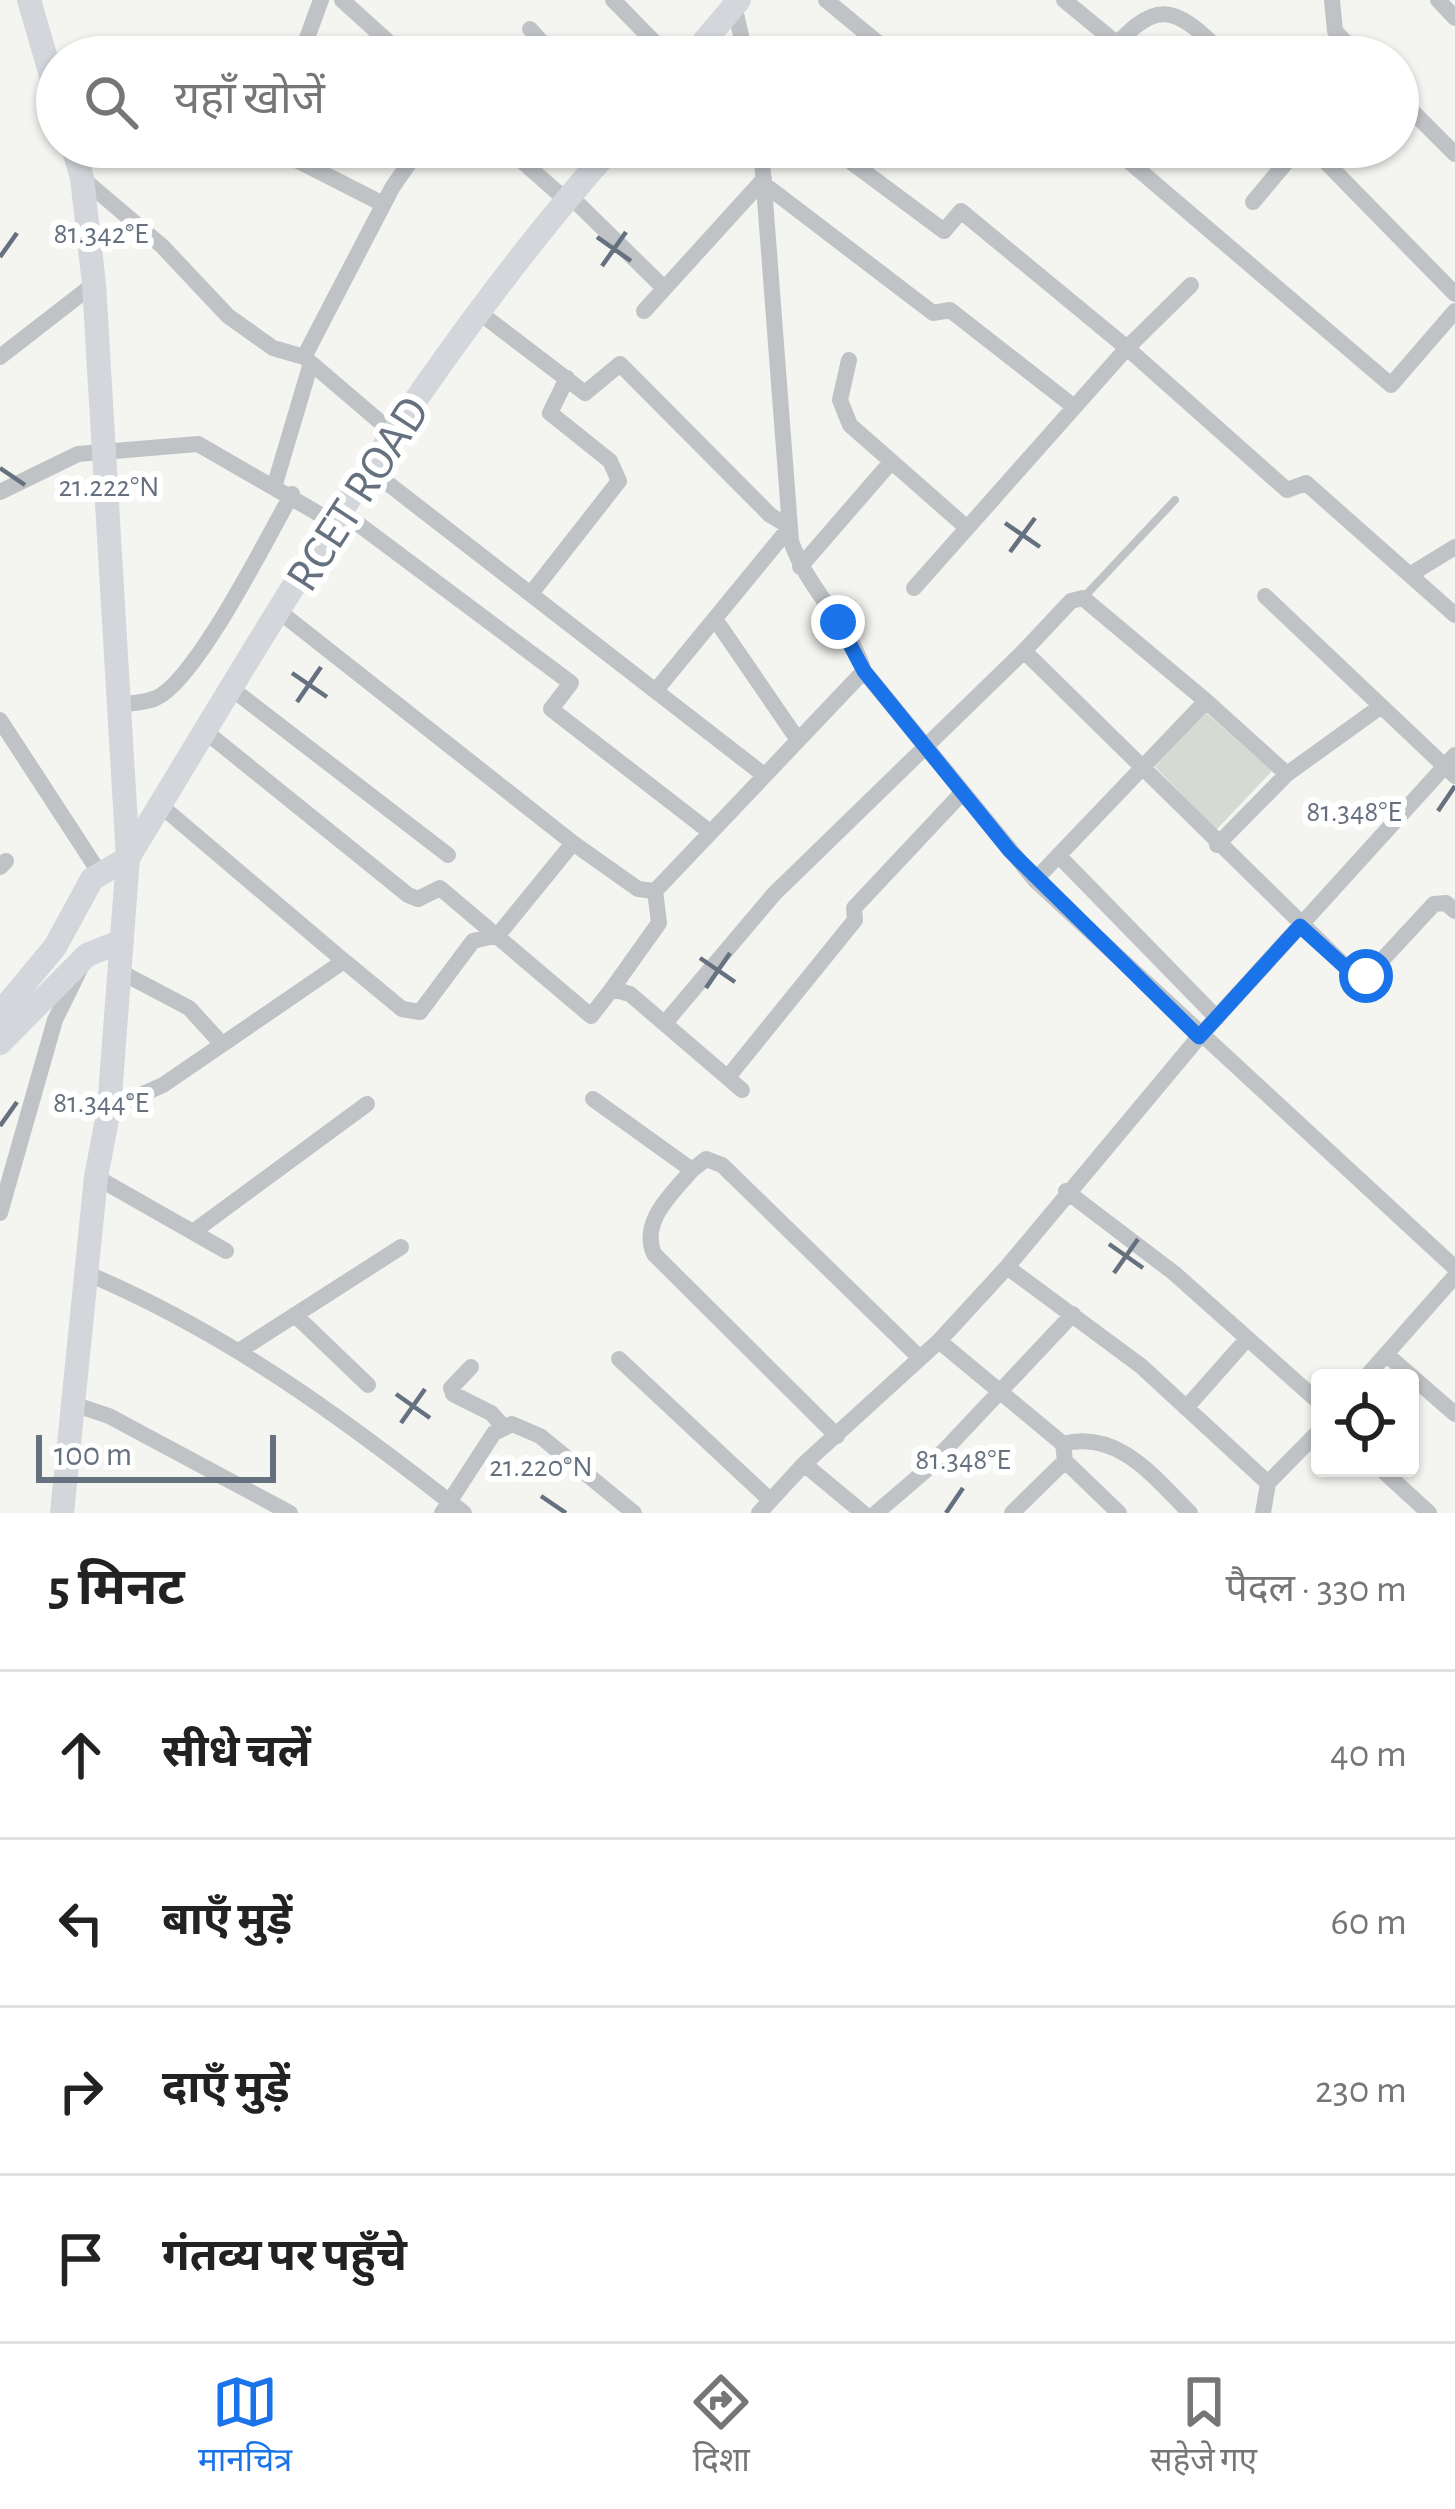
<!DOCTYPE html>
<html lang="hi">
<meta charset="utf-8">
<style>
body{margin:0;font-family:"Alegreya Sans","Noto Sans Devanagari",sans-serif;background:#f6f6f6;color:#222}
.controls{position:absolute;right:36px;bottom:36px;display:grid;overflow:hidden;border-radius:12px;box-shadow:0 3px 9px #0004}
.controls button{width:108px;height:108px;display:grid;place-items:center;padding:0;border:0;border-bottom:3px solid #e0e0e0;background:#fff;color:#222;font:60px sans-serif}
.scale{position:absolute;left:36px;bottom:30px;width:240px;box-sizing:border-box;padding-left:12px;border:6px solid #66717f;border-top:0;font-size:33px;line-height:42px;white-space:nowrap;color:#66717f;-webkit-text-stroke:9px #fff;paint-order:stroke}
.stop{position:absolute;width:36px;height:36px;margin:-27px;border:9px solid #1a73e8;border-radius:50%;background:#fff}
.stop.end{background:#1a73e8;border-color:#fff;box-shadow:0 3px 12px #0008}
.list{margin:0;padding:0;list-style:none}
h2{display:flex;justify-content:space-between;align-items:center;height:156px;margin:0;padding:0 48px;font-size:51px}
h2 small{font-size:39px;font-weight:400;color:#767676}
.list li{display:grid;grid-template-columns:78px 1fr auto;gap:36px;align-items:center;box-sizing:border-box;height:168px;padding:0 48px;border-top:3px solid #e0e0e0}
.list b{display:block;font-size:45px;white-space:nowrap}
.list em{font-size:39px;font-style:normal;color:#767676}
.icon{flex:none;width:66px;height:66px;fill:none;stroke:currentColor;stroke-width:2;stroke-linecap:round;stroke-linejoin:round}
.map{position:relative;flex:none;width:1455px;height:1513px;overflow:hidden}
.search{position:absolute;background:#fff;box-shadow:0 3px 9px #0004;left:36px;right:36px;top:36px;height:132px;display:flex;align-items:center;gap:30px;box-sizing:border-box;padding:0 42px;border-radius:66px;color:#767676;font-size:45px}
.sheet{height:828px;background:#fff}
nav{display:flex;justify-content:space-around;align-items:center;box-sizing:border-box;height:168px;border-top:3px solid #e0e0e0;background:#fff;font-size:33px;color:#767676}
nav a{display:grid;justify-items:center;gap:6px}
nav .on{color:#1a73e8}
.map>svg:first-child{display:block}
.green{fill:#d5dbd2}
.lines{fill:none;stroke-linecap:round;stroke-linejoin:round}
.lane{stroke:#c0c3c6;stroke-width:8}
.street{stroke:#c0c3c6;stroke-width:16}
.secondary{stroke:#d3d7db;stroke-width:24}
.route{stroke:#1a73e8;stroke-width:15}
.ticks{fill:none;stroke:#66717f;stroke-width:4.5}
.labels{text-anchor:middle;stroke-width:12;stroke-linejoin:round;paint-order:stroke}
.street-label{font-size:48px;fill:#66717f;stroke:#fff}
.ticks-label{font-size:30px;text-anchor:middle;fill:#66717f;stroke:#fff;stroke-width:12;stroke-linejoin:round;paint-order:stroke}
</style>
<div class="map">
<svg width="1455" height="1513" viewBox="0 0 1455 1513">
<rect width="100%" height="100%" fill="#f4f4f1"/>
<path class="green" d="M1205 712 1272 771 1216 830 1155 767Z"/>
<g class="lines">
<path class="lane" d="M1084 597 1175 500"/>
<path class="street" d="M342 0 405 57
M613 0 669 57
M826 0 895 57
M1064 0 1115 42
M1332 0 1335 31 1359 57
M1438 0 1455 18
M733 1 746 57
M530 29 555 57
M229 57 230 50
M300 57 321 0
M1105 57C1155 0 1171 0 1226 57
M1398 97 1455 154
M271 147 383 204
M506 147 566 200
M761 147 791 541C807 589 849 623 864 671L1035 880 1455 1268
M831 147 944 231 961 211 1127 348 1191 285
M1002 147 1020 156 1037 147
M1112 147 1391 385 1455 311
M1311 147 1455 294
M82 178 162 246 228 316 273 348 304 357 393 433
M764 184 933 313 950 310 1073 406
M569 195 664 288
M1253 202 1299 147
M476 310 585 393 620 364 770 515 790 527 657 689
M644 311 764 179
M0 357 94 284
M304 357 392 188 420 147
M849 360 840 400 850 425 966 527
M368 468 764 775
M275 484 311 363
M0 492 78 454 198 444 333 522
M341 511 571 683 551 709 710 832
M800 567 891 462
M1411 574 1455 547
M914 588 1127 348 1287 490 1306 483 1455 615
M533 591 619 481 610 461 550 413 567 378
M1265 596 1455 776
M715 619 798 740
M1024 651 1071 601 1083 598 1206 701
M232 689 448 855
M119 705C130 703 146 703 156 698 196 681 268 536 292 494
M0 720 99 872
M206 732 408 895 418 899 440 888 591 1016 612 989 630 994 742 1090
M1287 774 1380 707
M160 805 344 961
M573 843 638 889 655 891
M1059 856 1217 1018
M0 867 6 861
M1035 880 1206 701 1287 774 1217 845
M117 970 189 1008 221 1043
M612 989 659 923 655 891 864 671
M665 1023 774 894 1024 651 1354 975 1370 973 1434 904 1446 903 1455 911
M728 1077 855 920 854 908 961 794
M593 1099 692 1170C672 1194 640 1221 654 1254L837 1436
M109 1109 163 1085 344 961 402 1009 420 1012 473 941 498 935 573 843 280 612
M692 1170 706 1159 722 1165 920 1358
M96 1177 226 1251
M1066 1191 1174 1273 1320 1403
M0 1213 55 1020 80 969
M193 1232 367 1104
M1007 1267 1141 1366 1268 1483 1263 1513
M86 1273C228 1333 343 1418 464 1513
M295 1315 368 1385
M939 1341 1063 1444 1065 1461 1119 1513
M242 1349 401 1247
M1386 1354 1455 1414
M619 1359 770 1500
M471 1367 451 1388 453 1394 491 1413 502 1425
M1365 1378 1455 1276
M73 1404 109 1416 290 1513
M1186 1408 1247 1339
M1063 1444C1118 1429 1155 1478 1190 1513
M804 1464 863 1513
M1380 1468 1429 1513
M1268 1483 1320 1430
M442 1513 494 1433 512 1424 540 1436 634 1513
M759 1513 804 1464 939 1341 1007 1267 1199 1037 1455 755
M876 1513 925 1471 1073 1314
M1012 1513 1065 1461"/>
<path class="secondary" d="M29 0 57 96
M691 57 739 0
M128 858C277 612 421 363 612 147
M0 1013 55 947 92 879 128 858
M0 1043 87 955 122 941
M62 1513 96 1177 109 1109 128 858 94 284 82 178 73 147"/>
</g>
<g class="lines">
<path class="route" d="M838 622 864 671 1010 851 1199 1037 1300 926 1354 975 1366 976"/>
</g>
<path class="ticks" d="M597 237 631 261M0 257 17 233M602 266 626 232M0 468 25 485M1005 523 1040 547M1010 552 1035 518M292 673 327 697M297 702 321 667M1438 811 1455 786M700 958 735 982M706 988 730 953M0 1126 17 1102M1109 1244 1143 1268M1114 1273 1138 1239M396 1394 430 1418M401 1423 425 1389M541 1496 566 1513M946 1513 963 1488"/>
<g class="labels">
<g class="street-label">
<text transform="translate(356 493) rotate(-57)" y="17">RCET ROAD</text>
</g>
</g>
<g class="ticks-label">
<text x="101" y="243">81.342°E</text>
<text x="109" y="496">21.222°N</text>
<text x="1354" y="821">81.348°E</text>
<text x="101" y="1112">81.344°E</text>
<text x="963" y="1469">81.348°E</text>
<text x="541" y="1476">21.220°N</text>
</g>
</svg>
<div class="controls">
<button><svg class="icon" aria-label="locate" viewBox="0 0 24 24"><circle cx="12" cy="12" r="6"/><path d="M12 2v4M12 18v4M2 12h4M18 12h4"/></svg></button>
</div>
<div class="scale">100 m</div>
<div class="stop" style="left:1366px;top:976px"></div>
<div class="stop end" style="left:838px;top:622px"></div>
<div class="search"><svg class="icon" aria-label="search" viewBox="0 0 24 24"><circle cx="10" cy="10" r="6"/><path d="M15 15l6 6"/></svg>यहाँ खोजें</div>
</div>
<section class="sheet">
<h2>5 मिनट<small>पैदल · 330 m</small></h2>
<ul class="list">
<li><svg class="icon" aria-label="ahead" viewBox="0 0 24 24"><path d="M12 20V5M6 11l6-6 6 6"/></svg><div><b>सीधे चलें</b></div><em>40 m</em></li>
<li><svg class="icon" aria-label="left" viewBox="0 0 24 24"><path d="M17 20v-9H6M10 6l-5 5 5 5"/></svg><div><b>बाएँ मुड़ें</b></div><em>60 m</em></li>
<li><svg class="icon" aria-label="right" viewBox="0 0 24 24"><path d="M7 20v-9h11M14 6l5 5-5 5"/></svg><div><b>दाएँ मुड़ें</b></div><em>230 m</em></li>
<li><svg class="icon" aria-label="arrive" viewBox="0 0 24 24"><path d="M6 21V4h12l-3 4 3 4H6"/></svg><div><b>गंतव्य पर पहुँचे</b></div></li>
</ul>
</section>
<nav>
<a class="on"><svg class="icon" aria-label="map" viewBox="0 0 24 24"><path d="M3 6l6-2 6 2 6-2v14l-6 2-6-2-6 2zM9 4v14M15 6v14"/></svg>मानचित्र</a>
<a><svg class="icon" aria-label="directions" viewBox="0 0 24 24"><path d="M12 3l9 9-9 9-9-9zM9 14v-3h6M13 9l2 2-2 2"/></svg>दिशा</a>
<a><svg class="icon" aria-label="saved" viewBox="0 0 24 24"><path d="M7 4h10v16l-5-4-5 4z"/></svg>सहेजे गए</a>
</nav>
